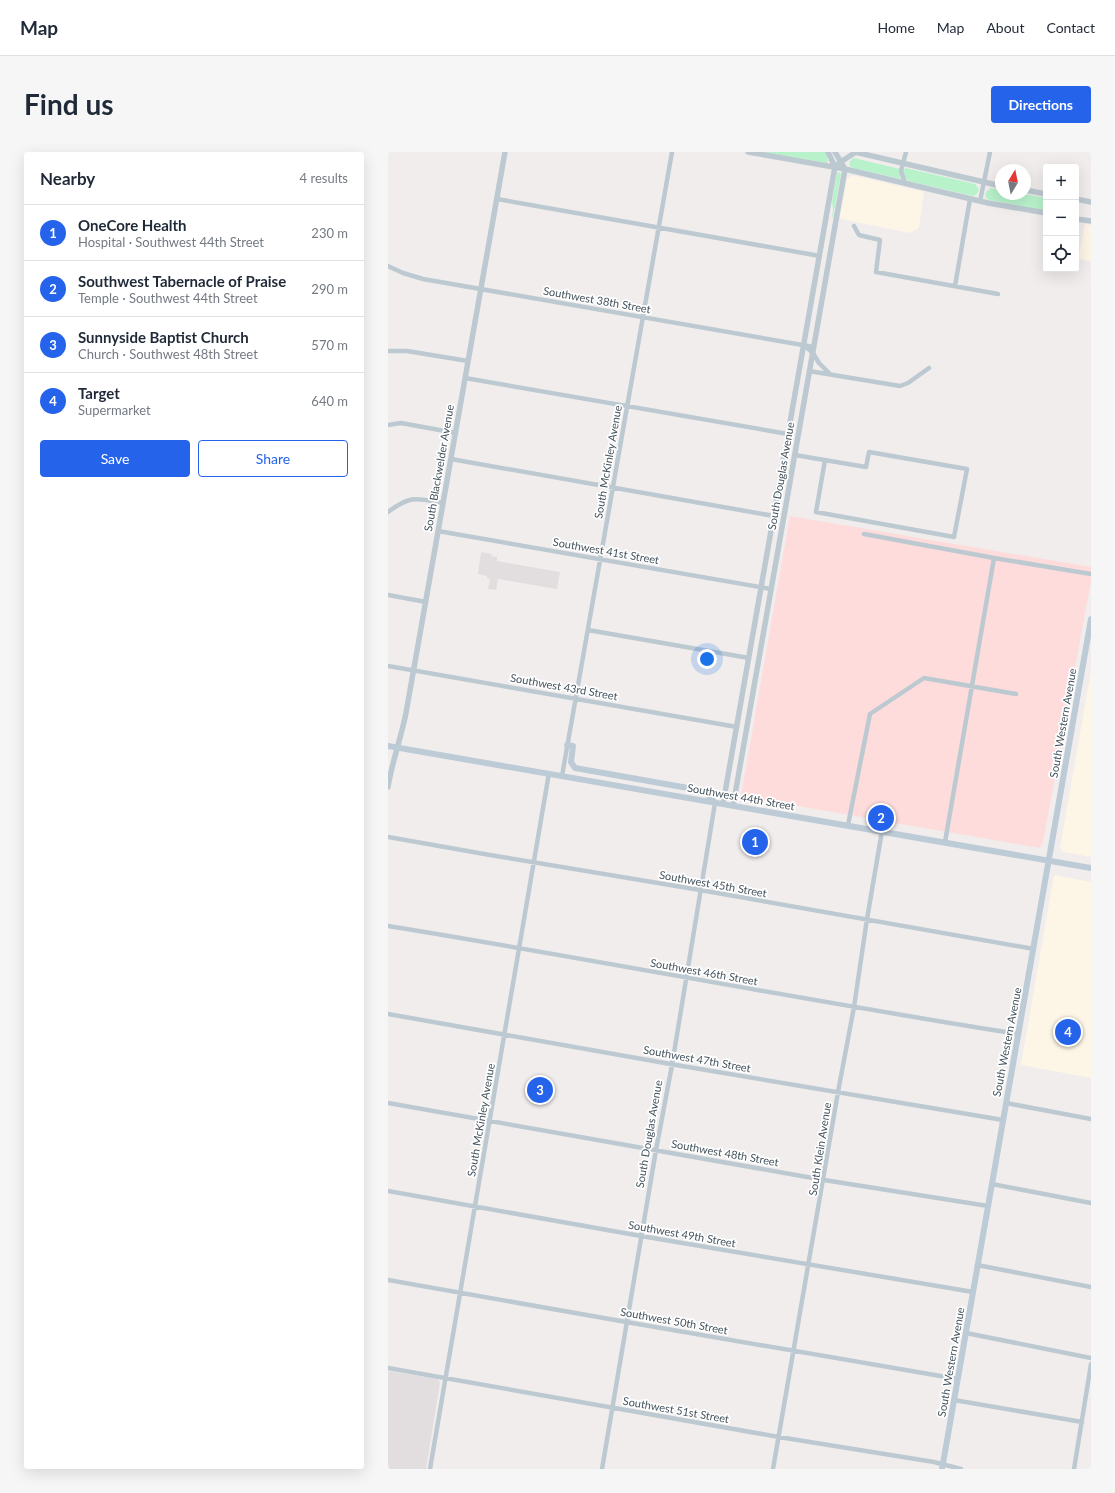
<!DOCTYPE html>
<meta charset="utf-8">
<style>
body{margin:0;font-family:Lato,sans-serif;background:#f6f6f7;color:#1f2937}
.controls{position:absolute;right:12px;top:12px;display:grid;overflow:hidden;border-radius:4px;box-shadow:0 4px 16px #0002}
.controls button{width:36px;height:36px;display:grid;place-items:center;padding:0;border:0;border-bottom:1px solid #e0e1e3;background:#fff;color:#1f2937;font:20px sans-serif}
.compass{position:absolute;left:607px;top:12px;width:36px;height:36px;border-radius:50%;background:#fff;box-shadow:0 4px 16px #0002;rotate:10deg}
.you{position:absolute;left:319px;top:507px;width:14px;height:14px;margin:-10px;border:3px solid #fff;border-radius:50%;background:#1a73e8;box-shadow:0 0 0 6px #1a73e833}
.badge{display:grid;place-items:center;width:26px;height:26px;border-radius:50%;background:#2563eb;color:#fff;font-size:13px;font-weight:700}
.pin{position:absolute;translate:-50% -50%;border:2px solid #fff;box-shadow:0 1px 4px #0006}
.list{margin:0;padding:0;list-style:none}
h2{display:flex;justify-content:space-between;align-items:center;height:52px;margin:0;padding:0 16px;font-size:17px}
h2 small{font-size:13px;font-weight:400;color:#747a83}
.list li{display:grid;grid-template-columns:26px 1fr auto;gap:12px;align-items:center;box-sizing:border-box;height:56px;padding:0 16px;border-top:1px solid #e0e1e3}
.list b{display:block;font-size:15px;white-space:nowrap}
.list p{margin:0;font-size:13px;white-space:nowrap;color:#747a83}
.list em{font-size:13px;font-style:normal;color:#747a83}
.actions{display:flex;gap:8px;padding:12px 16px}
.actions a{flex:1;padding:9px 0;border:1px solid #2563eb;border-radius:4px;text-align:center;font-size:14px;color:#2563eb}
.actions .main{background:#2563eb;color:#fff}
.icon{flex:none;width:22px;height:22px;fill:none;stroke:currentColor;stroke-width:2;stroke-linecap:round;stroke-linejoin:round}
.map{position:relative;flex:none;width:703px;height:1317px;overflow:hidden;border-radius:4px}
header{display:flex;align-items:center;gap:24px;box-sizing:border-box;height:56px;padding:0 20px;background:#fff;border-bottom:1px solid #e0e1e3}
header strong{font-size:19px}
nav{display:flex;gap:22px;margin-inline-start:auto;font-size:14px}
.intro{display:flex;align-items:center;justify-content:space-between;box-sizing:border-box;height:96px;padding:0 24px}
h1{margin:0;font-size:28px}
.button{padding:10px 18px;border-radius:4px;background:#2563eb;color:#fff;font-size:14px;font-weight:700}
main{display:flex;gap:24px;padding:0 24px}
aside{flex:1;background:#fff;border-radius:4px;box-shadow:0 4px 16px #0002}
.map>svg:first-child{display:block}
.commercial{fill:#fdf5e5}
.education{fill:#e2dee0}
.medical{fill:#fddcdb}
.green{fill:#b8f2cb}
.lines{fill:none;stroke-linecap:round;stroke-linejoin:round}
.minor{stroke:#bdc9d1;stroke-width:4.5}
.tertiary{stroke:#bdc9d1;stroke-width:5.5}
.secondary{stroke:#bccbd6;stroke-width:6}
.labels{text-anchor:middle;stroke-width:3.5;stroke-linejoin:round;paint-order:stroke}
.street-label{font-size:11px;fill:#44535d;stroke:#fff}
</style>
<header>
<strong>Map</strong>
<nav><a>Home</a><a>Map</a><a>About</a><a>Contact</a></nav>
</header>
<div class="intro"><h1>Find us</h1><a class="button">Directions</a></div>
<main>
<aside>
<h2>Nearby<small>4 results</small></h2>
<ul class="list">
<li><span class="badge">1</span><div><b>OneCore Health</b><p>Hospital · Southwest 44th Street</p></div><em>230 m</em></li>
<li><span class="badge">2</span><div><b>Southwest Tabernacle of Praise</b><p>Temple · Southwest 44th Street</p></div><em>290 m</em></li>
<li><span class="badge">3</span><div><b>Sunnyside Baptist Church</b><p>Church · Southwest 48th Street</p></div><em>570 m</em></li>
<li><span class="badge">4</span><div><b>Target</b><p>Supermarket</p></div><em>640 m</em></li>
</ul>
<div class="actions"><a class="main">Save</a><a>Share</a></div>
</aside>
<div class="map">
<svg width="703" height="1317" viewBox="0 0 703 1317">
<rect width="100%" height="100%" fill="#f1eded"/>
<path class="commercial" d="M463 24H468L536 40 531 76 522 81 453 67 452 65 459 27Z
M697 72 703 73V109L690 107Z
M703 519V705L675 700 672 696Z
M666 723 703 730V926L633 913Z"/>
<path class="education" d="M93 400 104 402 103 404 109 405V409L172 420 169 437 110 427 108 438 100 437 102 427 99 426V424L90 422Z
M0 1219 50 1227 52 1231 38 1317H0Z"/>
<path class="medical" d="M402 364 703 415V429L655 690 652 696 353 644Z"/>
<path class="green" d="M374 0H438L440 10 439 11Z
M466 6 512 17 513 27 465 16 462 14 461 11 464 7Z
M518 16 587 32 591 37 589 42 585 44 520 29 515 22V18Z
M451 20 453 22 445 65H444L445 58 444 49 449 21Z
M603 36 613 38V42H637L658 46V59L601 48 598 46 597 41Z"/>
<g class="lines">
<path class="minor" d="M517 31 513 19 518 0
M109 47 432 104
M592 49 602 0
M466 74 471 83 492 88 488 120 610 142
M0 114 15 121 35 127 426 195
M567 134 582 47
M417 194 425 201 431 211 441 221
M0 199H19L80 209
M421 219 512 234 520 231 541 216
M77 226 400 282
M0 273 13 271 68 281
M407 303 478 315 481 300 579 317 566 385 428 360 437 308
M63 307 386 364
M0 360C23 343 28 346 55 351
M50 379 383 437
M476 382 606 406
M0 443 38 450
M200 478 361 506
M0 514 349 575
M174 624 284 0
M460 673 482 562 536 526 628 542
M0 685 102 703 312 738 646 797
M557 690 606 406 703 422
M0 774C210 808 419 849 630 882
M0 862 288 913 615 968
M0 951 436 1028 600 1054
M618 951 703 967
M604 1032 703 1051
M0 1039 253 1084 585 1140
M589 1113 703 1135
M0 1128 244 1171 570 1227
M578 1181 703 1206
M0 1216 391 1285 546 1310 573 1317
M566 1248 694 1270
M42 1317 161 621
M214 1317 268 998 284 913 327 651
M385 1317 450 940 466 855 479 767 494 679
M686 1317 703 1212"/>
<path class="tertiary" d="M360 0 457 17 600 51 658 61
M467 0 613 34
M451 11 468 0
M637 38 658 42
M688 47 703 50
M688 67 703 69
M0 635C4 610 13 586 18 561L117 0
M335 652 446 20 447 15 440 0
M345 654 457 17 447 0"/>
<path class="secondary" d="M179 593 185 594 183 610 187 616 317 639 327 651
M0 594 703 716
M554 1317 703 467"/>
</g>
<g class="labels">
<g class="street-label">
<text transform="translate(209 148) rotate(10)" y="4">Southwest 38th Street</text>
<text transform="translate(220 310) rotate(-80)" y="4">South McKinley Avenue</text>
<text transform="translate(51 316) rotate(-80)" y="4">South Blackwelder Avenue</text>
<text transform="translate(393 324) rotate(-80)" y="4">South Douglas Avenue</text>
<text transform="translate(218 399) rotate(10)" y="4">Southwest 41st Street</text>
<text transform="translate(176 535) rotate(10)" y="4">Southwest 43rd Street</text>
<text transform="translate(675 571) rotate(-80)" y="4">South Western Avenue</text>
<text transform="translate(353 645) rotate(10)" y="4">Southwest 44th Street</text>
<text transform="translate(325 732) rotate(10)" y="4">Southwest 45th Street</text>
<text transform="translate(316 820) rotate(10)" y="4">Southwest 46th Street</text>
<text transform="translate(619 890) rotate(-79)" y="4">South Western Avenue</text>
<text transform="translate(309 907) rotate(10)" y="4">Southwest 47th Street</text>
<text transform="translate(93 968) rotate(-80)" y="4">South McKinley Avenue</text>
<text transform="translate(261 982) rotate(-80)" y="4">South Douglas Avenue</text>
<text transform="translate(432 997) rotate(-81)" y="4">South Klein Avenue</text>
<text transform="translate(337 1001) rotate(10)" y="4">Southwest 48th Street</text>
<text transform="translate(294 1082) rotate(10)" y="4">Southwest 49th Street</text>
<text transform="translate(286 1169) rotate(10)" y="4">Southwest 50th Street</text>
<text transform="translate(563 1210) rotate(-80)" y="4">South Western Avenue</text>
<text transform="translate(288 1258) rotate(10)" y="4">Southwest 51st Street</text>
</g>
</g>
</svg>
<div class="controls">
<button>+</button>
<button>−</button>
<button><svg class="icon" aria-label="locate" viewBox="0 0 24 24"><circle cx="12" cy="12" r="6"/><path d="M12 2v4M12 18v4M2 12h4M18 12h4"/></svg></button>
</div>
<svg class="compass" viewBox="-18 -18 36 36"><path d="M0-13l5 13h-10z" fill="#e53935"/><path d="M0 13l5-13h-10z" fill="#747a83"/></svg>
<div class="you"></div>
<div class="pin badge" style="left:367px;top:690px">1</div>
<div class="pin badge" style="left:493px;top:666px">2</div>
<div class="pin badge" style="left:152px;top:938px">3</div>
<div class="pin badge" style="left:680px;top:880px">4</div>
</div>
</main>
